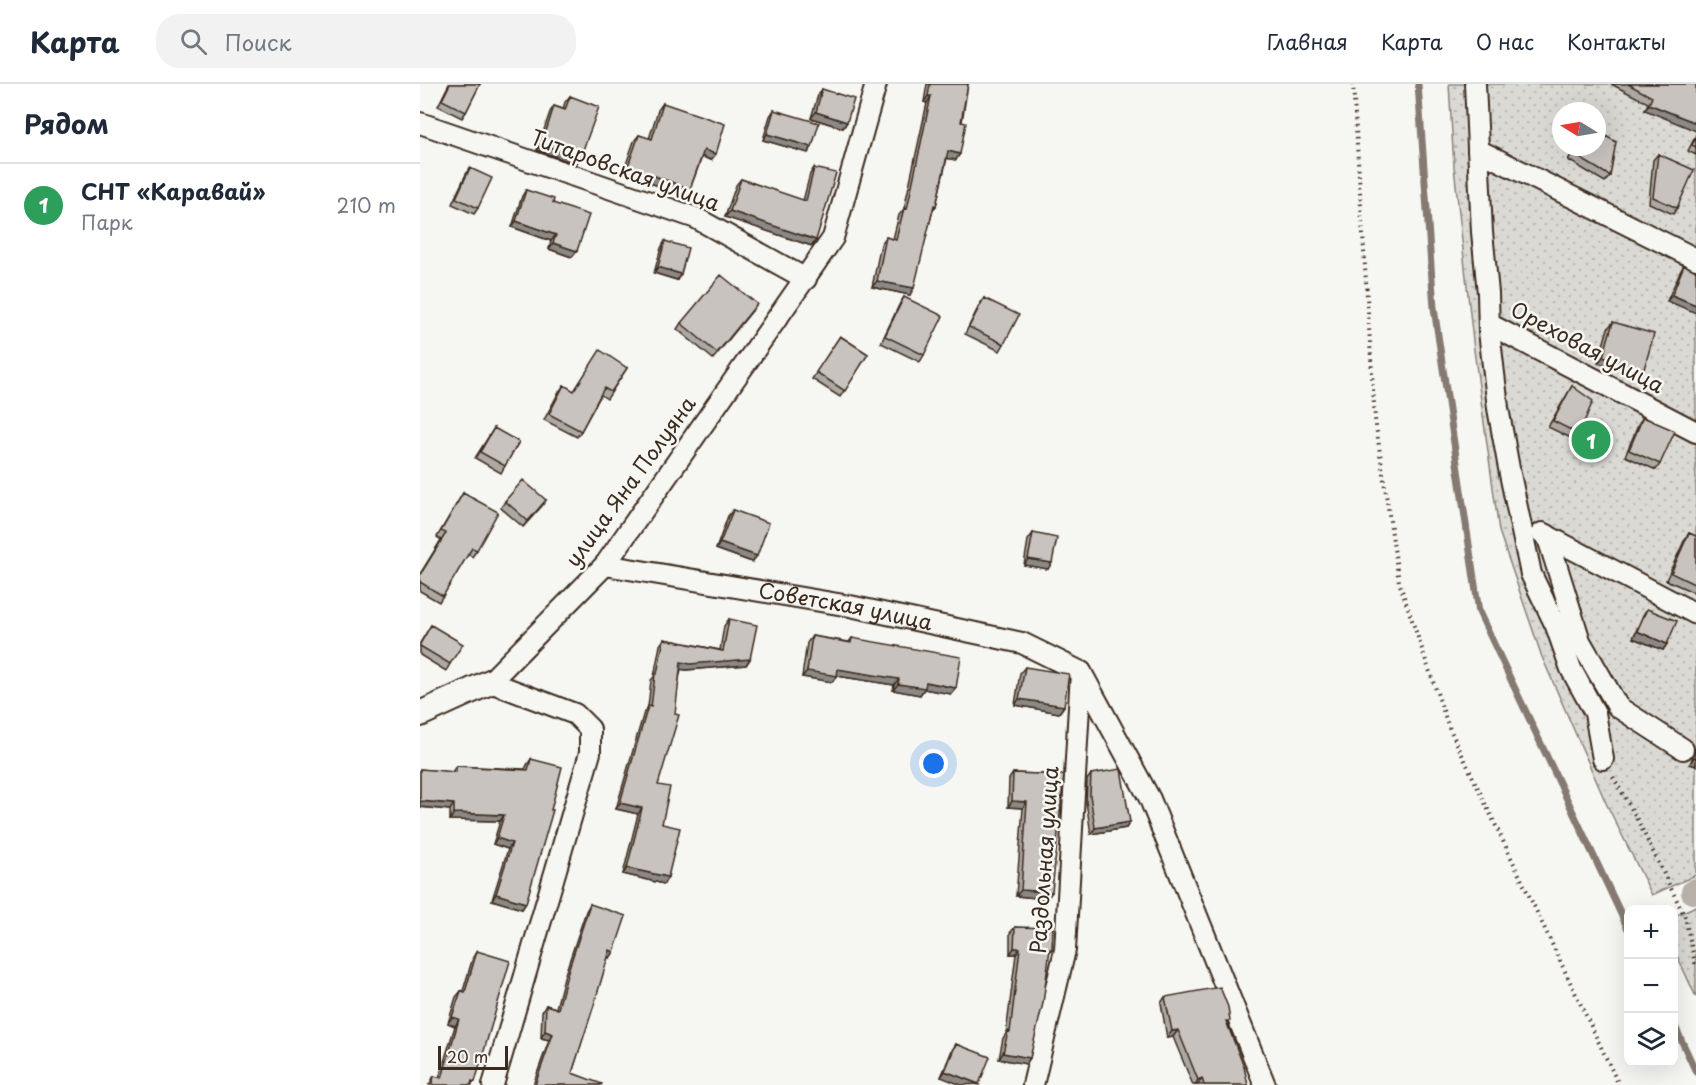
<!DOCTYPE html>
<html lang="ru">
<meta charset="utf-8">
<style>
body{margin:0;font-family:"Playpen Sans",sans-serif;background:#f2f2f3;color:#1f2937}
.controls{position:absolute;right:18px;bottom:18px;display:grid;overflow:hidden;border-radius:12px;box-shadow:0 6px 24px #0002}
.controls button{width:54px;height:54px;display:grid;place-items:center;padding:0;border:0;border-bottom:2px solid #e0e1e3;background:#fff;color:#1f2937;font:30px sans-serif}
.compass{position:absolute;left:1132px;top:18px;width:54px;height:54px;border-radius:50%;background:#fff;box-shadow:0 6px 24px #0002;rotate:281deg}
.scale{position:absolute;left:18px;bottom:15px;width:70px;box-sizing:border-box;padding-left:6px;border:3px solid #3b2a1e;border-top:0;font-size:16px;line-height:21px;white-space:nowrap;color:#3b2a1e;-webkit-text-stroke:4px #f6f6f2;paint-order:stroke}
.you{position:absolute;left:514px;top:680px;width:21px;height:21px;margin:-15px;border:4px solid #fff;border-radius:50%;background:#1a73e8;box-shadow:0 0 0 9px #1a73e833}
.badge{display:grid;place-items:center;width:39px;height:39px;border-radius:50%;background:#3b2a1e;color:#fff;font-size:20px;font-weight:700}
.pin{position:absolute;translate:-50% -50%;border:3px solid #fff;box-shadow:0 2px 6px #0006}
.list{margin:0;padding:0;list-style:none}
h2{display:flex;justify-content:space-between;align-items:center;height:78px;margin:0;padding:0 24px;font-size:26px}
h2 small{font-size:20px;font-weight:400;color:#747a83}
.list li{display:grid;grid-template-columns:39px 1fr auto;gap:18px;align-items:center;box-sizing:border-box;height:84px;padding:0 24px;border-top:2px solid #e0e1e3}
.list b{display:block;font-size:22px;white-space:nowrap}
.list p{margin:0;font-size:20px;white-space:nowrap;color:#747a83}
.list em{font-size:20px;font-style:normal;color:#747a83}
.icon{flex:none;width:33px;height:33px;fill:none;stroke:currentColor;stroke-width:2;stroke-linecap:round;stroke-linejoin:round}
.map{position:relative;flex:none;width:1276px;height:1001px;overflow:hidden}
header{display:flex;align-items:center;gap:36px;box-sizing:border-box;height:84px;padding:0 30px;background:#fff;border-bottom:2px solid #e0e1e3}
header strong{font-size:28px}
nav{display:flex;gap:33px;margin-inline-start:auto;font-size:21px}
.search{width:420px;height:54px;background:#f2f2f3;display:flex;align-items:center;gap:15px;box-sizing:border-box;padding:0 21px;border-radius:24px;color:#747a83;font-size:22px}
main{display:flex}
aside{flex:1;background:#fff}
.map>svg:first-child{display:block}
.grass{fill:url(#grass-dots);stroke:#8a8278;stroke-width:1.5;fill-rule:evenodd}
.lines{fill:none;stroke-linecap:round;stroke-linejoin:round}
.stream{stroke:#857a71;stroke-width:7}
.canal{stroke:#b6b0a9;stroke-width:24}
.minor-casing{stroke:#3b2a1e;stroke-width:24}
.tertiary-casing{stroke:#3b2a1e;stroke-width:28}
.path{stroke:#3b2a1e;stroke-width:4;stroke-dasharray:1.5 4.5;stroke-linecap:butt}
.minor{stroke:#f6f6f2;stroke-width:20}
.tertiary{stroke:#f6f6f2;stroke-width:24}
.wall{fill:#aca8a3;stroke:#3b2a1e;stroke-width:1.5}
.shaded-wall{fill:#8c8885;stroke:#3b2a1e;stroke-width:1.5}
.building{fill:#c8c3be;stroke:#3b2a1e;stroke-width:1.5}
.labels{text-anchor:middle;stroke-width:5;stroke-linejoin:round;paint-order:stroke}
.street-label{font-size:21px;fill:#3b2a1e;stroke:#f6f6f2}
</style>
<header>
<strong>Карта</strong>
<div class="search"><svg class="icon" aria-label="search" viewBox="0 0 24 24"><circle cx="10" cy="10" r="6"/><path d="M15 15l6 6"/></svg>Поиск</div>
<nav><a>Главная</a><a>Карта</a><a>О нас</a><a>Контакты</a></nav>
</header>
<main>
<aside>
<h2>Рядом<small></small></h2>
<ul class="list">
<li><span class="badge" style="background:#2e9e5b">1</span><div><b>СНТ «Каравай»</b><p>Парк</p></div><em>210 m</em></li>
</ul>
</aside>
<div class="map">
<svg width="1276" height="1001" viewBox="0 0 1276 1001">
<defs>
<pattern id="grass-dots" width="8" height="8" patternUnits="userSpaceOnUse" patternTransform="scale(1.5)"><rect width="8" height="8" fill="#dad9d3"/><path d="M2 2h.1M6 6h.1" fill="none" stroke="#bcbab5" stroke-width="1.8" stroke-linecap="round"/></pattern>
</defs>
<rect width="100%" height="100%" fill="#f6f6f2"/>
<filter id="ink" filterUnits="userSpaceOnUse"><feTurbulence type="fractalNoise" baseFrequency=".0167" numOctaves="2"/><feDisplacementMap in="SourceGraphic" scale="12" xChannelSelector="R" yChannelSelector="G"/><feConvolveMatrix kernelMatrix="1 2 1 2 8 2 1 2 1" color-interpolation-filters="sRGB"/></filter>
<g filter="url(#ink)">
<path class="grass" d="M1029 0H1276V791L1232 811 1186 719 1122 573 1079 447 1054 266 1034 83ZM1141 27H1177V63H1141Z
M1276 822V913L1254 865V832Z"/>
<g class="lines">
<path class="stream" d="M998 0 1014 224 1059 528 1208 845
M1254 940 1276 988"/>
<path class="canal" d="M1273 808 1276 806"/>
<g class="minor-casing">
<g id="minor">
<path d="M1055 0 1062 148 1068 209 1069 247 1078 324 1090 390 1111 490 1136 542 1151 585 1175 629 1183 675"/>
<path d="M0 39 276 134 386 195"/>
<path d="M1058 66 1276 175"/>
<path d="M1069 240 1276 348"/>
<path d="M1122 449 1276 530"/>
<path d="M1127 451 1160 557 1198 623 1263 665"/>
<path id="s1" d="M185 481 430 522 602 559 661 588"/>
<path d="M661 588 730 715 845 1001"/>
<path d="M73 1001 170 669V645L155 630 70 598 185 481 413 154 456 0"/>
<path d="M613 1001 645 866 661 588"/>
</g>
</g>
<g class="tertiary-casing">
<path id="tertiary" d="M0 630 70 598"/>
</g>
<path class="path" d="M933 0 955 335 979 498 1028 641 1199 1001
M1193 693 1215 731 1265 833 1276 884"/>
<use href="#minor" class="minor"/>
<use href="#tertiary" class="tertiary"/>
</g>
<path class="wall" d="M29 0H60L46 28 42 34 18 22Z
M507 0H548L536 76 527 74 516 122 513 126 490 211 452 203 461 160 466 153 473 155 479 131 484 125 507 19 504 18Z
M1191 0H1275L1225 26 1228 19Z
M402 5 427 38 423 44 391 34 398 11Z
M150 12 160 74 156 80 117 66 130 28 134 22 143 25 145 18Z
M243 19 291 76 282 73 270 105 266 112 203 89 214 57 219 51 229 55 238 26Z
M354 26 392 63 388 69 343 56 350 32Z
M1276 51V71L1268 67Z
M1156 63H1177L1190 92 1185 98 1148 76Z
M1238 70 1257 124 1253 130 1229 119 1233 76Z
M50 84 58 124 54 130 32 120 46 90Z
M394 84 396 156 392 162 305 133 316 101 321 95 383 117 390 90Z
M106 106 133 119 157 167 152 173 129 165 131 157 92 143 102 112Z
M245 157 257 196 234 189 241 164Z
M1264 181 1276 187 1247 217 1260 188Z
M484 213 504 271 500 278 461 259 480 219Z
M564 214 584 260 580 267 545 250 560 220Z
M332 227 293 275 257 245 261 239Z
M1193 238 1224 285 1220 291 1178 279 1188 244Z
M420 252 448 270 420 313 392 295Z
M207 284 187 315 181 311 161 347 157 353 124 336 139 308 144 301 153 307Z
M1152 302 1159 350 1155 356 1128 343Z
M1223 333 1240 380 1236 386 1205 372 1219 339Z
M74 344 85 382 81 389 55 374Z
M43 409 57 466 52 473 48 470 19 518 0 507V490L21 456 17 453Z
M126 416 103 443 81 424 85 417Z
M313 426 332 478 296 465 308 432Z
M613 449 628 485 604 481 608 456Z
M1269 449 1276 452V503L1273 508 1246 496 1265 455Z
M1227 525 1247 560 1243 566 1213 554 1223 531Z
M309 535 330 575 326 581 266 586 261 585 238 701 242 740 244 800 203 790 218 730 196 725 224 628 228 623 231 596 234 593 240 561 244 555 300 566 304 542Z
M11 541 30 580 26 587 0 571V559Z
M392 552 429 558 432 554 536 604 531 610 504 605 500 611 473 606 474 601 417 592 412 598 382 593 387 559Z
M605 583 644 622 639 629 595 621 600 589Z
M1276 664V682L1270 680Z
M111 675 106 819 102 825 72 816 88 765 73 760 80 737 30 736V726L0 723V685L32 688 36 682 105 685 107 681Z
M593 689 644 691 627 815 596 812 603 724 588 723 589 695Z
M671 690 710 738 706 744 671 750 666 718 667 696Z
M170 820 190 874 188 873 152 989 181 1001H113L129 956 121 954 122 928 126 921 136 924 144 893 166 827Z
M595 843 632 865 629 869 610 974 606 980 579 975 583 954 586 950 596 870H590V849Z
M57 867 52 1001H9L14 992 19 994 35 942 28 939 36 913 41 907H43L53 873Z
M745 913 808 941 828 1001H773L753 953 747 954 741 919Z
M536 960 559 1001 521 993 532 966Z"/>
<path class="shaded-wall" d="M508 12H511L507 19 504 18Z
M1229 20 1276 39V47L1225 26Z
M396 28 427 38 423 44 391 34Z
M347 50 392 63 388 69 343 56Z
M122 60 160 74 156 80 117 66Z
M284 66 296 70 291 76 280 72Z
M528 67 540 70 536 76 524 74Z
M208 82 270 105 266 112 203 89Z
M310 127 396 156 392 162 305 133Z
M96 137 136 151 131 157 92 143Z
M133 159 157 167 152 173 129 165Z
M238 183 261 190 257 196 234 189Z
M457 197 494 204 490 211 452 203Z
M1252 211 1276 221V229L1247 217Z
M1183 273 1224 285 1220 291 1178 279Z
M126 416 122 422 103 443 108 437Z
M300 459 337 472 332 478 296 465Z
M608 475 632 479 628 485 604 481Z
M1217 547 1247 560 1243 566 1213 554Z
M330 575 326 581 266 586 257 585 261 578Z
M418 585 479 595 474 601 417 592 412 598 382 593 387 587Z
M506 598 536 604 531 610 504 605 500 611 473 606 478 600Z
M599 615 644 622 639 629 595 621Z
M1274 673 1276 674V682L1270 680Z
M0 717 34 720 30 726 0 723Z
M592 717 607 718 603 724 588 723Z
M200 719 222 724 218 730 196 725Z
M34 729 84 731 80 737 30 736Z
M710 738 706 744 671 750 675 744Z
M77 754 92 759 88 765 73 760Z
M207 784 248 793 244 800 203 790Z
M601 806 632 808 627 815 596 812Z
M76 810 106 819 102 825 72 816Z
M594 864H600L596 870H590Z
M190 866 194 868 190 874 185 872Z
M32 933 39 935 35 942 28 939Z
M758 946 753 953 747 954 752 947Z
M125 947 133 950 129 956 121 954Z
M583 969 610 974 606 980 579 975Z
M525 987 559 1000 541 1001 521 993Z
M782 994 778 1001H775L778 996Z"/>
<path class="building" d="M30 0H60L46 28 22 16Z
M510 0H548L541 38 546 39 540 70 528 67 516 122 514 121 494 204 457 197 466 153 476 156 484 124 487 125 511 12H508Z
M1208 0H1276V39L1229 20 1232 13Z
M402 5 434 15 427 38 396 28Z
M150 12 179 23 160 74 122 60 134 22 145 26Z
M243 19 305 40 296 70 284 66 270 105 208 82 219 51 232 55Z
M354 26 399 39 392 63 347 50Z
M1177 47 1196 58 1190 92 1153 70 1157 63H1177Z
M1276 54V63L1272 61Z
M1238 70 1274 86 1257 124 1233 113Z
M50 84 72 94 58 124 36 114Z
M394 84 416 89 396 156 310 127 321 95 386 117Z
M106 106 134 115 133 119 169 131 157 167 133 159 136 151 96 137Z
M245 157 268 164 261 190 238 183Z
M1264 181 1276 187V221L1252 211Z
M301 191 337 220 297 269 261 239Z
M484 213 523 232 504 271 465 252Z
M564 214 599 231 584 260 549 243Z
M1193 238 1234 250 1224 285 1183 273Z
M420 252 448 270 425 307 396 288Z
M180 266 207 284 191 308 184 304 161 347 129 330 144 301 154 307Z
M1152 302 1173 317 1159 350 1133 337Z
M1223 333 1255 347 1240 380 1209 366Z
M74 344 99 358 85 382 60 368Z
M103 396 126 416 108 437 85 417Z
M43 409 78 428 57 466 52 464 23 512 0 498V491L26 449 21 447Z
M313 426 349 439 337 472 300 459Z
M613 449 637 454 632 479 608 475Z
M1269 449 1276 452V501L1251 489Z
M1227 525 1257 537 1247 560 1217 547Z
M309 535 337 541 330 575 270 580 261 578 255 630 259 631 238 701 250 703 242 740 260 744 248 793 207 784 222 724 200 719 228 622 231 623 235 590H237L244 555 303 567Z
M11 541 43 560 30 580 0 562V560Z
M392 552 431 559 432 554 541 573 536 604 506 598 505 604 478 600 479 595 418 585 417 592 387 587Z
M605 583 649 590 644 622 599 615Z
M111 675 142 683 131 726H133L106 819 76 810 92 759 77 754 84 731 34 729V720L0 717V685L36 688V682L108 686Z
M701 685 710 738 675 744 670 711 671 690Z
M593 689 644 691 632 808 601 806 607 718 592 717Z
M170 820 206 832 194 868 190 866 174 921 152 989 182 1000 181 1001H115L133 950 125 947 126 921 138 925 148 887Z
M595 843 633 844 632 865H630L623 919 610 974 583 969 588 947 590 948 600 864H594Z
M57 867 90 877 55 998 52 997 51 1001H12L14 992 22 994 39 935 32 933 41 907 45 908Z
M800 903 808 923 810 937H806L824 983 828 1001H784L782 994 778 996 758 946 752 947 745 913Z
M536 960 570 973 559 1000 525 987Z"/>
</g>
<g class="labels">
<g class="street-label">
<text transform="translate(205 87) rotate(20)" y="7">Титаровская улица</text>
<text transform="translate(1167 264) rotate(28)" y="7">Ореховая улица</text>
<text transform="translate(211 398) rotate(-54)" y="7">улица Яна Полуяна</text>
<text dy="7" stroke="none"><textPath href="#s1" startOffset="244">Советская улица</textPath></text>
<text transform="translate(625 776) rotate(-86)" y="7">Раздольная улица</text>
</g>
</g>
</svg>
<div class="controls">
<button>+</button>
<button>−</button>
<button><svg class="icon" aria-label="layers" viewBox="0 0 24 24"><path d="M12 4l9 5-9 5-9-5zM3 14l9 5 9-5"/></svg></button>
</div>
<svg class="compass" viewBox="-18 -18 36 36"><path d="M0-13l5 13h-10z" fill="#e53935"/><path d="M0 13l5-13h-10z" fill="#747a83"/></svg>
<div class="scale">20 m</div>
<div class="you"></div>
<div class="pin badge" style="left:1171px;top:356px;background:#2e9e5b">1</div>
</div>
</main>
